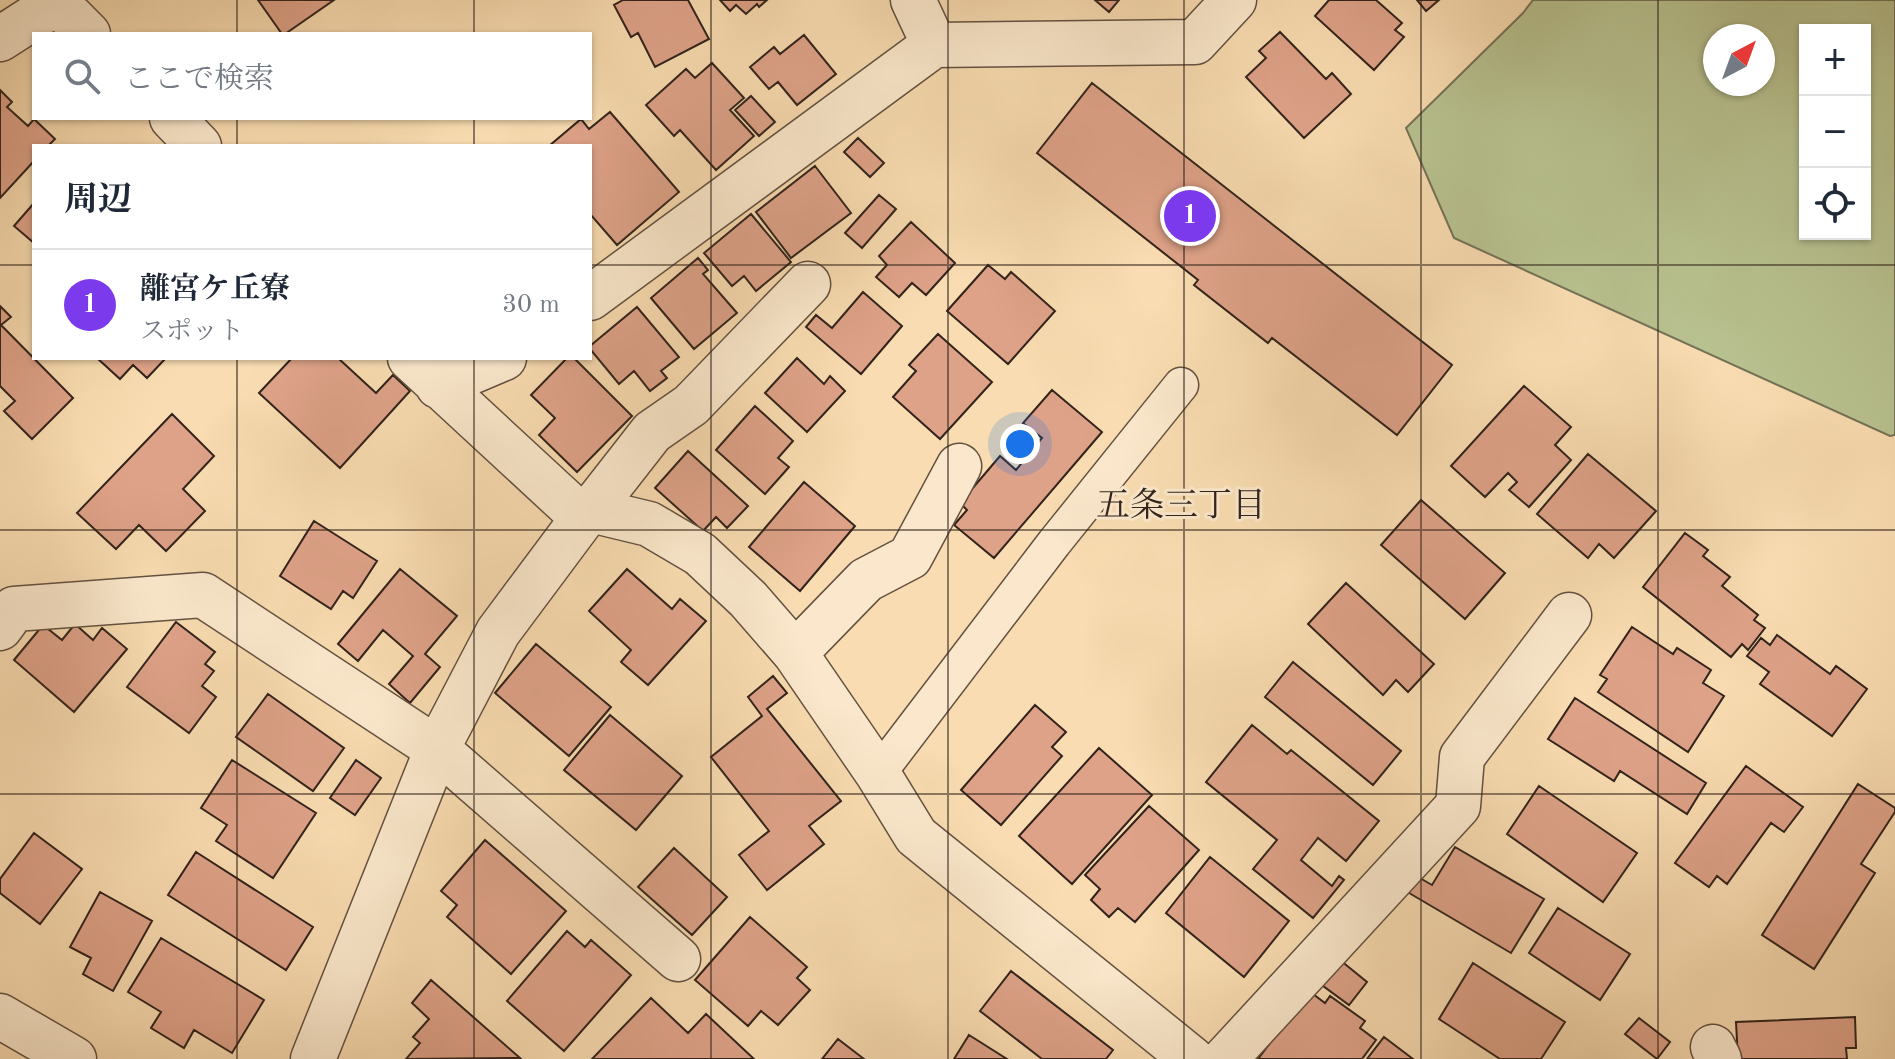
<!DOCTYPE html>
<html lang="ja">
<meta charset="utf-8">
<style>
body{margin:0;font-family:"Old Standard TT","Noto Serif JP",serif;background:#f6f6f7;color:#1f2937}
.controls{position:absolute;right:24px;top:24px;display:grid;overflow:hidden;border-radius:0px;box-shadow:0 2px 6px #0004}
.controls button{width:72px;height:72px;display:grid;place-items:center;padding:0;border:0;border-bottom:2px solid #e0e1e3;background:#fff;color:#1f2937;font:40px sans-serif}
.compass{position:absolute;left:1703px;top:24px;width:72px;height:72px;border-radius:50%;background:#fff;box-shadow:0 2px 6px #0004;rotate:41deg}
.you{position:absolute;left:1020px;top:444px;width:28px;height:28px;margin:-20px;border:6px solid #fff;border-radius:50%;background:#1a73e8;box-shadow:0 0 0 12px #1a73e833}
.badge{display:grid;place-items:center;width:52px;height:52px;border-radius:50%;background:#7c3aed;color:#fff;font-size:26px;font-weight:700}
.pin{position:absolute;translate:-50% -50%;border:4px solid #fff;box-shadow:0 2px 8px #0006}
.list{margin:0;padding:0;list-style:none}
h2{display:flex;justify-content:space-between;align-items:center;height:104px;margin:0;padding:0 32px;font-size:34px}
h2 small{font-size:26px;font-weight:400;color:#747a83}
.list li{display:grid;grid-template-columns:52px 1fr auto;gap:24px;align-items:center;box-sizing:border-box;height:112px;padding:0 32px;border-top:2px solid #e0e1e3}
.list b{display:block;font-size:30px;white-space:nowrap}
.list p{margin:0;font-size:26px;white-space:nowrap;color:#747a83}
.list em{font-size:26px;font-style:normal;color:#747a83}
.icon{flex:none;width:44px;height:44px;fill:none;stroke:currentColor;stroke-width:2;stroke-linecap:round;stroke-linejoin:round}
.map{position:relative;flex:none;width:1895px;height:1059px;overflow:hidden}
.search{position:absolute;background:#fff;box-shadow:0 2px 6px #0004;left:32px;top:32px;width:560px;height:88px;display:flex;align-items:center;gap:20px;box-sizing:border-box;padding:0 28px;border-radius:0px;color:#747a83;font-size:30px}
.panel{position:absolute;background:#fff;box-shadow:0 2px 6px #0004;left:32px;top:144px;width:560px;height:216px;border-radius:0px}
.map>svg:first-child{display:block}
.green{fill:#b8c290;stroke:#757256;stroke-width:2;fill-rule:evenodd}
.building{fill:#dea288;stroke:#32231c;stroke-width:2}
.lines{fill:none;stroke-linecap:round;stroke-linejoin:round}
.service-casing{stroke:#645141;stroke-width:37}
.minor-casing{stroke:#645141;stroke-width:47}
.service{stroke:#fbe8cc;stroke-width:34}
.minor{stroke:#fbe8cc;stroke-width:44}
.grid{fill:none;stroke:#32231c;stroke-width:2;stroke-opacity:0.55}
.labels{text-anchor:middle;stroke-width:6;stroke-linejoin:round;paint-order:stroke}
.neighbourhood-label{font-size:34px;fill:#32231c;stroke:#fbe8cc}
</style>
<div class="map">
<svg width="1895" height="1059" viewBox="0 0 1895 1059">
<rect width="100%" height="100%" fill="#f9dcb1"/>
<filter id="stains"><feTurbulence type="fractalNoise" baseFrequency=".0025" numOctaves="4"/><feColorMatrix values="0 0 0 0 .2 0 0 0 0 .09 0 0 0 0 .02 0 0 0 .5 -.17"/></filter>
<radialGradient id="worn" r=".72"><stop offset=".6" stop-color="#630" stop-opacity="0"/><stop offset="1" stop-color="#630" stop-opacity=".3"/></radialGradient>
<path class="green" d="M1533 0H1895V435L1890 436 1454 238 1406 128 1523 13ZM1805 30H1865V234H1805ZM1715 36H1763V84H1715Z"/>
<path class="building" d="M258 0H334L285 34H282Z
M623 0H688L709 39 655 67 638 33 631 37 614 5Z
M720 0H767L759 7 757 4 746 14 736 5 730 11Z
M1095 0H1119L1109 12Z
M1329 0H1376L1402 23 1395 30 1404 37 1374 70 1315 16Z
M1417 0H1439L1426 11Z
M1280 32 1326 79 1332 73 1351 94 1304 138 1246 77 1266 58 1259 51Z
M804 35 836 74 797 105 778 82 769 89 750 67 774 47 780 54Z
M712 63 744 98 730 110 754 136 716 170 680 130 674 136 646 105 686 69 695 78Z
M1092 83 1452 365 1397 435 1272 338 1268 343 1194 285 1198 280 1037 153Z
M0 90 12 102 7 107 28 126 34 119 55 139 48 146H34V161L0 198Z
M751 96 775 122 759 136 735 110Z
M610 112 679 192 617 245 590 214V146H549L581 119 589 129Z
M858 138 884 163 870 177 844 152Z
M815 166 851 213 791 258 756 212Z
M879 195 896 209 862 248 845 233Z
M34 203V243L14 226Z
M751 214 791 262 756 291 744 276 732 286 704 253Z
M911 222 955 263 926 295 912 283 899 297 876 277 887 265 879 256Z
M698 258 708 270 703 274 737 313 694 349 651 298Z
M988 265 1005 279 1011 272 1055 311 1008 364 947 311Z
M863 292 902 326 861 374 806 327 816 315 832 328Z
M0 306 11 317 1 325 73 398 32 439 4 411 15 401 0 386Z
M637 307 679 357 661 371 667 378 650 391 634 371 619 384 590 349V346Z
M938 334 992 382 940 439 893 397 916 371 909 365Z
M97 358H166L147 378 133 365 120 379Z
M292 358H338L376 393 393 375 410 391 340 468 259 393Z
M567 358H574L632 416 577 472 539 435 555 418 531 395Z
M797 358 824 384 830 376 845 391 807 432 765 393Z
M1524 386 1571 427 1555 445 1571 460 1529 507 1509 490 1517 482 1508 473 1485 497 1451 466Z
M1052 390 1102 432 994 558 954 525 967 510 960 503 1000 456 1016 470 1042 438 1023 423Z
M755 406 793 441 778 458 789 467 765 494 716 450Z
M172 414 214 456 183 489 205 511 166 551 139 525 116 549 77 513Z
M688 451 748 506 727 528 716 517 703 531 655 488Z
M1588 454 1656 511 1614 558 1599 544 1588 558 1537 514Z
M804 482 855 526 800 591 749 547Z
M1421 500 1505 573 1465 619 1381 545Z
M314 521 377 561 353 598 343 591 331 609 280 576Z
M1685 533 1708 550 1703 556 1730 577 1722 586 1758 615 1754 620 1765 628 1748 650 1742 644 1731 657 1643 587Z
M400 569 457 616 425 654 440 667 410 703 389 684 413 656 383 630 358 661 338 644Z
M627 569 672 609 680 599 706 621 648 685 621 662 631 650 589 611Z
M1346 583 1434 664 1408 692 1396 680 1383 695 1308 624Z
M176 622 215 652 205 664 214 671 202 686 216 697 189 733 127 687Z
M75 624 93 640 102 628 127 649 74 712 14 660 43 625 62 640Z
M1632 627 1673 654 1677 648 1711 670 1703 683 1724 696 1688 752 1598 692 1607 679 1600 675Z
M1777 635 1830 674 1836 666 1867 689 1832 736 1760 684 1769 672 1747 656 1761 638 1770 645Z
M536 644 611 707 569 756 495 693Z
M1293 662 1401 751 1373 785 1265 697Z
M773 676 787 693 767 709 841 801 809 826 824 844 767 890 739 855 769 831 711 757 762 716 748 697Z
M268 694 344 748 313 791 236 737Z
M1575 698 1706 783 1687 814 1620 771 1614 781 1548 739Z
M1035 705 1066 732 1052 747 1062 756 1001 825 961 790Z
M610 715 682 776 636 830 564 770Z
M1252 725 1287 754 1291 750 1379 821 1346 861 1318 838 1301 860 1332 886 1339 876 1344 880 1313 918 1253 869 1277 840 1206 782Z
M1099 748 1152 795 1072 884 1019 836Z
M232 760 316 813 273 878 216 841 227 825 201 808Z
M356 760 381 778 355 815 330 798Z
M1746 766 1803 807 1784 832 1771 823 1727 884 1717 876 1709 887 1675 863Z
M1858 784 1895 808V812L1861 864 1875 873 1814 969 1762 935Z
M1539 786 1637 853 1603 902 1507 834Z
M1149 806 1199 850 1135 922 1118 908 1109 917 1091 900 1100 889 1085 875Z
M34 833 82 869 40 924 0 893V879Z
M485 840 566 911 511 974 447 917 457 905 441 891Z
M1455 847 1544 899 1511 953 1404 890 1413 874 1432 885Z
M674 848 727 897 692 935 638 887Z
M196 852 313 927 286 970 168 895Z
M1210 857 1289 921 1244 977 1166 913Z
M100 892 152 921 113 991 83 974 91 958 70 947Z
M1558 908 1630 954 1600 1000 1529 953Z
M750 917 807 967 797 978 810 990 778 1025 761 1011 748 1026 695 980Z
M567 931 585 947 591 940 631 975 564 1051 507 1001Z
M161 938 264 1000 232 1053 194 1030 184 1048 151 1028 161 1012 128 992Z
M1335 956 1367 982 1349 1005 1315 980Z
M1473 963 1565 1022 1541 1059H1500L1439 1019Z
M1011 971 1113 1050 1106 1059H1042L980 1011Z
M431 980 520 1058 406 1059 420 1043 413 1037 429 1019 412 1003Z
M1309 991 1325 1003 1330 996 1365 1021 1360 1028 1376 1040 1362 1059H1258Z
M651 998 688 1033 706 1014 754 1059H592Z
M1855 1017 1856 1048H1846L1847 1059H1738L1736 1022Z
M1639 1018 1670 1042 1657 1059 1625 1034Z
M969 1035 1007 1059H954Z
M1384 1037 1413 1059H1367Z
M838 1039 864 1059H822Z"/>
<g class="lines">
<g class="service-casing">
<path id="service" d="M878 774 1054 543 1181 385"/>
</g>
<g class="minor-casing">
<path id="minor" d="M54 0 88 34
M913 0 934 45
M0 39 61 0
M172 118 199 146
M590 298 934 45 1195 42 1234 0
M438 386 504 358
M591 510 652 432 691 405 808 284
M583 518 591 510 649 524 700 554 748 599 795 653 878 774 916 836 1192 1059
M0 628 14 609 203 595 437 749 678 959
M795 653 866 580 910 557 959 466
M0 1016 74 1059
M1713 1047 1719 1059
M313 1059 437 749 498 632 583 518 410 358
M1225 1059 1458 806 1462 757 1569 615"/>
</g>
<use href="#service" class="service"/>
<use href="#minor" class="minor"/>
</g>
<path class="grid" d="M237 0V34M474 0V34M711 0V1059M948 0V1059M1184 0V1059M1421 0V1059M1658 0V1059M237 118V146M474 118V146M0 265H34M590 265H1895M237 358V1059M474 358V1059M0 530H1895M0 794H1895"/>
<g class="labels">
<g class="neighbourhood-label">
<text x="1181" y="516">五条三丁目</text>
</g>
</g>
<rect width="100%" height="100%" filter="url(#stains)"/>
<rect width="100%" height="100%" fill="url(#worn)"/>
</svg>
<div class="controls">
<button>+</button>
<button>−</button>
<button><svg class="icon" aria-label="locate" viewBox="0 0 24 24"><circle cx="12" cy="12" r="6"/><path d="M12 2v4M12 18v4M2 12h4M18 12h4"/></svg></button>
</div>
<svg class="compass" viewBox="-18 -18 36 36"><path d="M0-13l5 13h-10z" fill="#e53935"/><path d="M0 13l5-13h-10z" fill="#747a83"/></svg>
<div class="you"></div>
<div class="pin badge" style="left:1190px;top:216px">1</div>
<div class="search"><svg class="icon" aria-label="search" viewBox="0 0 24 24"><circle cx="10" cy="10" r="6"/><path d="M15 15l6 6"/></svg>ここで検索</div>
<section class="panel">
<h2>周辺<small></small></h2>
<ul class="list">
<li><span class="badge">1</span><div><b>離宮ケ丘寮</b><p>スポット</p></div><em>30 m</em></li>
</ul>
</section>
</div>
